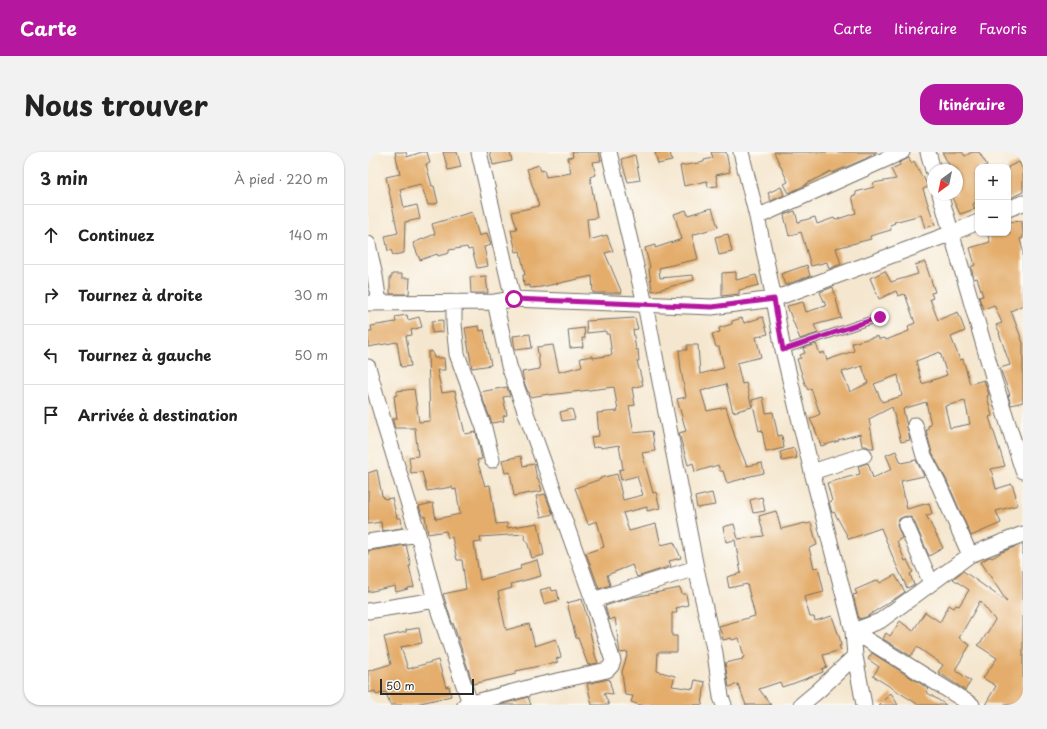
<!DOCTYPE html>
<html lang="fr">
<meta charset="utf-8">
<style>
body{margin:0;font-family:"Playpen Sans",sans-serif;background:#f2f2f2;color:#222}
.controls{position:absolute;right:12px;top:12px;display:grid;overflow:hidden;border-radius:8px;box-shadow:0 1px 3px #0004}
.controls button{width:36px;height:36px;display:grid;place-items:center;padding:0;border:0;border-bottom:1px solid #e0e0e0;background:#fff;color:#222;font:20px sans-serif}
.compass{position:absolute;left:559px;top:12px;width:36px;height:36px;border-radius:50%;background:#fff;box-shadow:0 1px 3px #0004;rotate:213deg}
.scale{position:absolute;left:12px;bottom:10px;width:94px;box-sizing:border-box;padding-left:4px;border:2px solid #2b2b2b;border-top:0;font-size:11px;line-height:14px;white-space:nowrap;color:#2b2b2b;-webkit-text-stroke:3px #fdfcf7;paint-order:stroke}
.stop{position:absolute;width:12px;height:12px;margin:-9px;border:3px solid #b5179e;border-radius:50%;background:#fff}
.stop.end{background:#b5179e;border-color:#fff;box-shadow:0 1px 4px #0008}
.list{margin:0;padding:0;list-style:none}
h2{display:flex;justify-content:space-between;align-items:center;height:52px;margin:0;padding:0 16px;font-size:17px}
h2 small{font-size:13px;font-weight:400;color:#767676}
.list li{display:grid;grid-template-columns:26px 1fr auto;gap:12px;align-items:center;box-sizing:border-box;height:60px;padding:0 16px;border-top:1px solid #e0e0e0}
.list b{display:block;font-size:15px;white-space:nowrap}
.list em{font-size:13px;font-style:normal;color:#767676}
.icon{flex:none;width:22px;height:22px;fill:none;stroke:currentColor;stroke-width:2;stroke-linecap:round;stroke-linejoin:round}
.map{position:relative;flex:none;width:655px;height:553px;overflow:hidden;border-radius:16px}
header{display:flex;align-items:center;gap:24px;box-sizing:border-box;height:56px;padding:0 20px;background:#b5179e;color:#fff}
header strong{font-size:19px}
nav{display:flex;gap:22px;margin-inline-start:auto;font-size:14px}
.intro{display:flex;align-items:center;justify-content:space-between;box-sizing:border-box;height:96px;padding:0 24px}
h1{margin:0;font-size:28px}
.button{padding:10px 18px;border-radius:16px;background:#b5179e;color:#fff;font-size:14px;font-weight:700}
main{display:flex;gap:24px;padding:0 24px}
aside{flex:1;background:#fff;border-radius:16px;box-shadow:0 1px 3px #0004}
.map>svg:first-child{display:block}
.building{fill:#e4ad6c;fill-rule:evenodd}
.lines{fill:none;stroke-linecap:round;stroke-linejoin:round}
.service-casing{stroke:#726d64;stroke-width:9}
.minor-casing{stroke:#726d64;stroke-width:17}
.service{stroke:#fff;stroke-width:7}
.minor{stroke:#fff;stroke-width:15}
.route{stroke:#b5179e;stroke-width:5}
</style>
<header>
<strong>Carte</strong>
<nav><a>Carte</a><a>Itinéraire</a><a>Favoris</a></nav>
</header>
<div class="intro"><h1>Nous trouver</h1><a class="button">Itinéraire</a></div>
<main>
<aside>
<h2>3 min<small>À pied · 220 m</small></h2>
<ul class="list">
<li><svg class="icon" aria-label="ahead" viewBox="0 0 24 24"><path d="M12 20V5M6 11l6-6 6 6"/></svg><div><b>Continuez</b></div><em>140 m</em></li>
<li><svg class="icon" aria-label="right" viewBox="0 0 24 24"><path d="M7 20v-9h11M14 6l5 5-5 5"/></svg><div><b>Tournez à droite</b></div><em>30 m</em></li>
<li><svg class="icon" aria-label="left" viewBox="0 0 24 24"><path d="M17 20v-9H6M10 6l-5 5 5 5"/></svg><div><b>Tournez à gauche</b></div><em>50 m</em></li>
<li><svg class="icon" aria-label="arrive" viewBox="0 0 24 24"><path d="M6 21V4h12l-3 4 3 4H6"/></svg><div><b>Arrivée à destination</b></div></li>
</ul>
</aside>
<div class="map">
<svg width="655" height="553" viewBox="0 0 655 553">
<rect width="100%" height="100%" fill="#fdfcf7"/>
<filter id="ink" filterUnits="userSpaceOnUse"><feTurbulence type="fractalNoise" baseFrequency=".025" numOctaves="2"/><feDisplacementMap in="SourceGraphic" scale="8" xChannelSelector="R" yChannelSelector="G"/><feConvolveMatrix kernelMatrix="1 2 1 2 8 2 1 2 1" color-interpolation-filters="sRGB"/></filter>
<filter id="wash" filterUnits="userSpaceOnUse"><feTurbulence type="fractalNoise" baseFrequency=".012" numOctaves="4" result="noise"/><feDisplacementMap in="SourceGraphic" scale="16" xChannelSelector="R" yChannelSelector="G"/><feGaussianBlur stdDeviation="0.9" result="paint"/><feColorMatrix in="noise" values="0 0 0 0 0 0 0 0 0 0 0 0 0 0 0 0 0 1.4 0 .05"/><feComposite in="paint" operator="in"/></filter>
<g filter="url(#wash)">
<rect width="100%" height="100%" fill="#f5e7cf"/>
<g id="blocks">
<path class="building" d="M27 0H38L39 5 54 0H59L62 11 58 12 64 34H66L70 51 60 53 53 32 32 37 36 56 49 53 52 67 37 70 36 101 25 103 23 98 20 99 17 84 30 81 18 25 32 22Z
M75 0H89L93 15 80 18Z
M122 0H142L144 9 125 13Z
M204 0H231L233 9 225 10 228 23 222 25 229 66 219 67 221 88 239 83 245 99 237 101 254 141H225L224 124 173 135 162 136V133L156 134 155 123H157L152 99 148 100 143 78 149 77 144 60 171 54 159 17 171 13 173 19 176 18 178 25 203 21 200 6 205 5Z
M287 0H302L304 9 290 12Z
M343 0H358L362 20 348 23 350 34 340 35 339 29 316 34 312 14 336 10V8L345 6Z
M406 0H509L497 7 464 21 463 19 438 32V33L421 41 416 32 420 30Z
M574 0H594L597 4 604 0H611L619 13 616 15H610V19L608 21 610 24V49L605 52 607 57 592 62 582 42H589V18H584Z
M267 3 272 28 260 30 253 7Z
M541 6 543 11 546 9 554 25 555 24 560 35 555 37 567 73 557 76 553 63 526 70 527 71 522 73 523 78 502 84 503 87 468 96 473 112 461 117 459 110 443 114 433 80 421 84 416 63 427 59 430 70 447 65 449 72 466 66 467 68 488 61 484 44 488 43V40L506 35 505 31 528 27 523 17 532 13 531 11Z
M651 10 655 18V40L640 47V15Z
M413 35 416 43 403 49 400 41Z
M344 56 350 75 324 83 330 107 291 116 292 126 325 123 326 128 290 138 284 139 281 116 282 115 277 96 287 93V96L314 87 306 62 318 58 320 63Z
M104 60 111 84 119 81 123 93 116 95 120 114 109 116 104 97 100 98 99 95 81 98V101L70 104 69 102 52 108 45 91 67 82 64 72Z
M654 69 655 86 652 87 655 99V153L643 159 655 191V250L643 253 640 243H642L632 216 642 213 631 181H632L628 173 634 171 626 153 616 157 612 149 611 145 615 144 609 126 606 127 603 115 607 113 602 96 622 90 619 81H642L641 70Z
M360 82 364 100 351 103 347 85Z
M557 110 567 140 563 141 565 146 562 147 570 168 590 160 597 179 583 185 592 208 595 207 602 232 616 228 621 243 619 244 624 264 621 265 637 314 623 317 628 337 644 332 648 344 647 345 650 353 628 359 633 371 603 384 579 329 564 301 558 278H560V274L563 273 558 250 535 257 542 288 533 290 524 255 501 267 506 296H502L498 294H494L492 282 470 288 471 289 453 294 447 277 442 267 452 262 443 236 440 238 437 232 429 207 433 206 432 203 437 201 435 196 448 192 452 202 456 200 459 208 486 199 484 191 510 184 511 187 517 186 518 188 541 179 540 174 547 171 537 142 530 144 528 139 511 147 502 126 517 119 523 130 550 122 547 113ZM572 200 579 223 554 232 548 209ZM494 214 500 231 482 240 474 220ZM530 223 534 244 514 250 506 232ZM597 249 602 272 582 276 577 254Z
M439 113 442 124 417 133 413 122Z
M368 120V128L388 123 391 133 371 138V142L354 144V121Z
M24 122H34V126H42L41 142H22V125H24Z
M118 124 120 141H103L102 125Z
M465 135 473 166 446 173 450 181 432 187 419 154 435 150 438 160 458 154 452 140Z
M39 163 40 168 51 165 54 175 43 178 44 183 38 184 43 214 33 215 29 190 0 195V179H4L3 174 28 170 27 165Z
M395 165 400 182 388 185 393 205 369 211 374 232 378 231 384 255 365 260 358 232 333 239 339 259 358 255 367 285 379 314 394 311 396 321 378 325V326L359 331 355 319H352L350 313 327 320 325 311 320 313 311 281 318 279 309 247 318 245 313 218 311 198H319V193H330L332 222 356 216 351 195H348L344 182 352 180 351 176 364 172V169L374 166 376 171Z
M267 166 270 177 265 178 268 198 270 197 271 209H269L275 233 264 236 267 253 261 254 266 281 284 279 287 299 274 301 285 341 288 340 292 356 279 359V355L255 361 261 379 288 372 293 393 306 390 313 406 301 409 303 414 269 425 264 413 239 423 242 433 231 437 218 401 236 395 229 369 220 372 207 336 233 327 232 326 249 322 255 348 275 343 269 324 253 328 251 318 255 317 251 293 233 296 232 294 225 296 223 285 231 284 229 261 250 259 246 235 181 243V242L162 245 161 240H160L156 230 154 220 172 217 169 195 185 193 191 220 214 214 212 206 225 204V206L244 203 241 182H238V179L219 181 218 169Z
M75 168V180L64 181V169Z
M111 174 112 179 116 178 123 213 104 216 97 176Z
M216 176 217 186H214L215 195 202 196 200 178Z
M162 182 164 196 147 198 145 184Z
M64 199 66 206H76L77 218H69L74 241 87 239 97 282 108 280 114 307 109 308 117 334 122 333 128 372 139 371V376L170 371 176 403 164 406 159 389H158L156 382 112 385 113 390 106 391 112 428 153 417 152 413 169 408 173 424 143 432 144 436 130 440 138 478 161 472 167 494 188 487 193 505 188 507 190 510 180 513V512L148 519V522L105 532 85 471H84L75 442 98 437 94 408H89L84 385 80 386 78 379 60 382 57 364H54L51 354 65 351 68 367 92 362 88 337 85 338 84 335 59 339 54 320 43 321 41 305 50 304 47 276H27L25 270V267H29L26 244 29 243V239L46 237 51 270 62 269 60 200Z
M139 235 142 244 135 245 139 263 135 264 136 269 124 271 112 240Z
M395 245 398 261 405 260 410 284 414 283 416 296 398 300 394 278 391 279 384 248Z
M204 257 207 267 194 269 192 260Z
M426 296 429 306 414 309 412 300Z
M528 299 533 311 548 308 556 324 533 329 539 357 561 351 564 362 558 363 575 396 561 404 546 369 544 366 539 364 535 365 531 367 529 372 530 376 534 386 529 389 537 409 539 408 545 420 542 422 546 433 539 436 526 408 513 376 481 387 466 360 464 361 461 350 464 349 459 331 492 322 490 314 500 311 505 326 524 317 518 303Z
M153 304 155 314 166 312 169 327 170 326 174 339 146 344 142 320 137 321 134 308Z
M9 318 14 344H15L16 347 24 346 29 366H33L34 376 14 379 13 370 0 372V321Z
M344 341 347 353 329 356 327 345Z
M177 342 185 362 173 365 168 344Z
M394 345 397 359 385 361 382 348Z
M408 359 413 377 437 371 438 372 443 371 449 393 441 396 446 416 450 415 456 440 436 445 442 465H446L447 469 464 464 472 487 473 494H471L473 498 455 503 459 515 454 517 455 520 424 532H423L414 535 412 530 391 537 403 553H378L370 532 361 535 357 511 375 507 374 506 376 505 371 486 364 488 363 486 355 488 351 474 387 464 379 432 361 436 359 425 373 421 367 388 358 390 355 375 366 372 370 387 396 384 391 364Z
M655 392V553H617L628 534 615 526 629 506 609 493 614 489 627 468 612 449 591 486 602 493 587 518 603 529 597 538 570 520 575 513 549 495 543 504 515 487 518 481 522 484 532 469 545 479 557 460 572 470 581 453 586 456 588 453 591 454 601 438 585 427 595 419 639 450 613 410 621 405H623L624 406 634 400Z
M38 393 43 414H41L46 435 40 436V437L28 440 27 434 0 440V399Z
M527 423 537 440 498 465 491 467 485 443 489 442 487 438 510 428 512 431Z
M183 435 184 439 189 438 191 448 176 452 172 438Z
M312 436 314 442H318L320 453 308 456 309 461H304V484H309V500H290L289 519 307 524 304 534 325 537 327 528 337 530 334 553H272L263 550 265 544 257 543 254 520 260 500 252 501 247 466 241 468 237 454 261 446Z
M214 447 220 470 227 503 230 511 220 513 210 486H208L199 451Z
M51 476 54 491 33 495 40 517 70 508 78 535 81 534 83 544 44 553H22L18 540 8 543 7 539 0 541V519L23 512 16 485 38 480V478Z
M504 501 561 537 558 540 578 553H551L505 524 511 515 500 507Z
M241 527 245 542 236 541 241 553H224L219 532Z
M523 541 530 553H511Z
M160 545 163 553H131Z"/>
</g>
</g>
<g filter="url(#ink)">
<use href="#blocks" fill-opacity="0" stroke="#726d64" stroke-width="1"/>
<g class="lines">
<g class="service-casing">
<path id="service" d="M415 198 512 165"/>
</g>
<g class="minor-casing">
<path id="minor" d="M111 0 145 147
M241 0 277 152 328 416 347 501 353 545 356 553
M373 0 389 65 406 147 415 198 444 320 485 479 487 504 496 553
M560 0 565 18
M572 42 626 228 655 319
M640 57 655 51
M389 65 534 0
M0 92 7 124 11 151
M127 150 141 214 225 448
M0 151 127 150 145 147 344 155 406 147 584 81 610 70
M86 151V172L89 202 116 276 124 308
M0 215 18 278 50 382 67 448 102 551
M547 273 556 304 571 333 602 403
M444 320 496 303
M538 373 563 431
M0 390 50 382
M0 459 67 448
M485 479 512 469 602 403 655 382
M485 479 604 553
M97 553 167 534 239 518 243 514 245 509 225 448 328 416
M433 553 451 538 487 504"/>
</g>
<use href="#service" class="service"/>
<use href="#minor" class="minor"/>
</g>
</g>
<g class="lines" filter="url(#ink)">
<path class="route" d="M146 147 344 155 406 147 415 198 512 165"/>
</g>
</svg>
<div class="controls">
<button>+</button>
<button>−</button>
</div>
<svg class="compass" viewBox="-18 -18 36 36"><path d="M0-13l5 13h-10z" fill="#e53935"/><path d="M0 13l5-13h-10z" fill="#767676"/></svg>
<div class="scale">50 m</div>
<div class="stop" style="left:146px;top:147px"></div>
<div class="stop end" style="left:512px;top:165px"></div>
</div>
</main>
